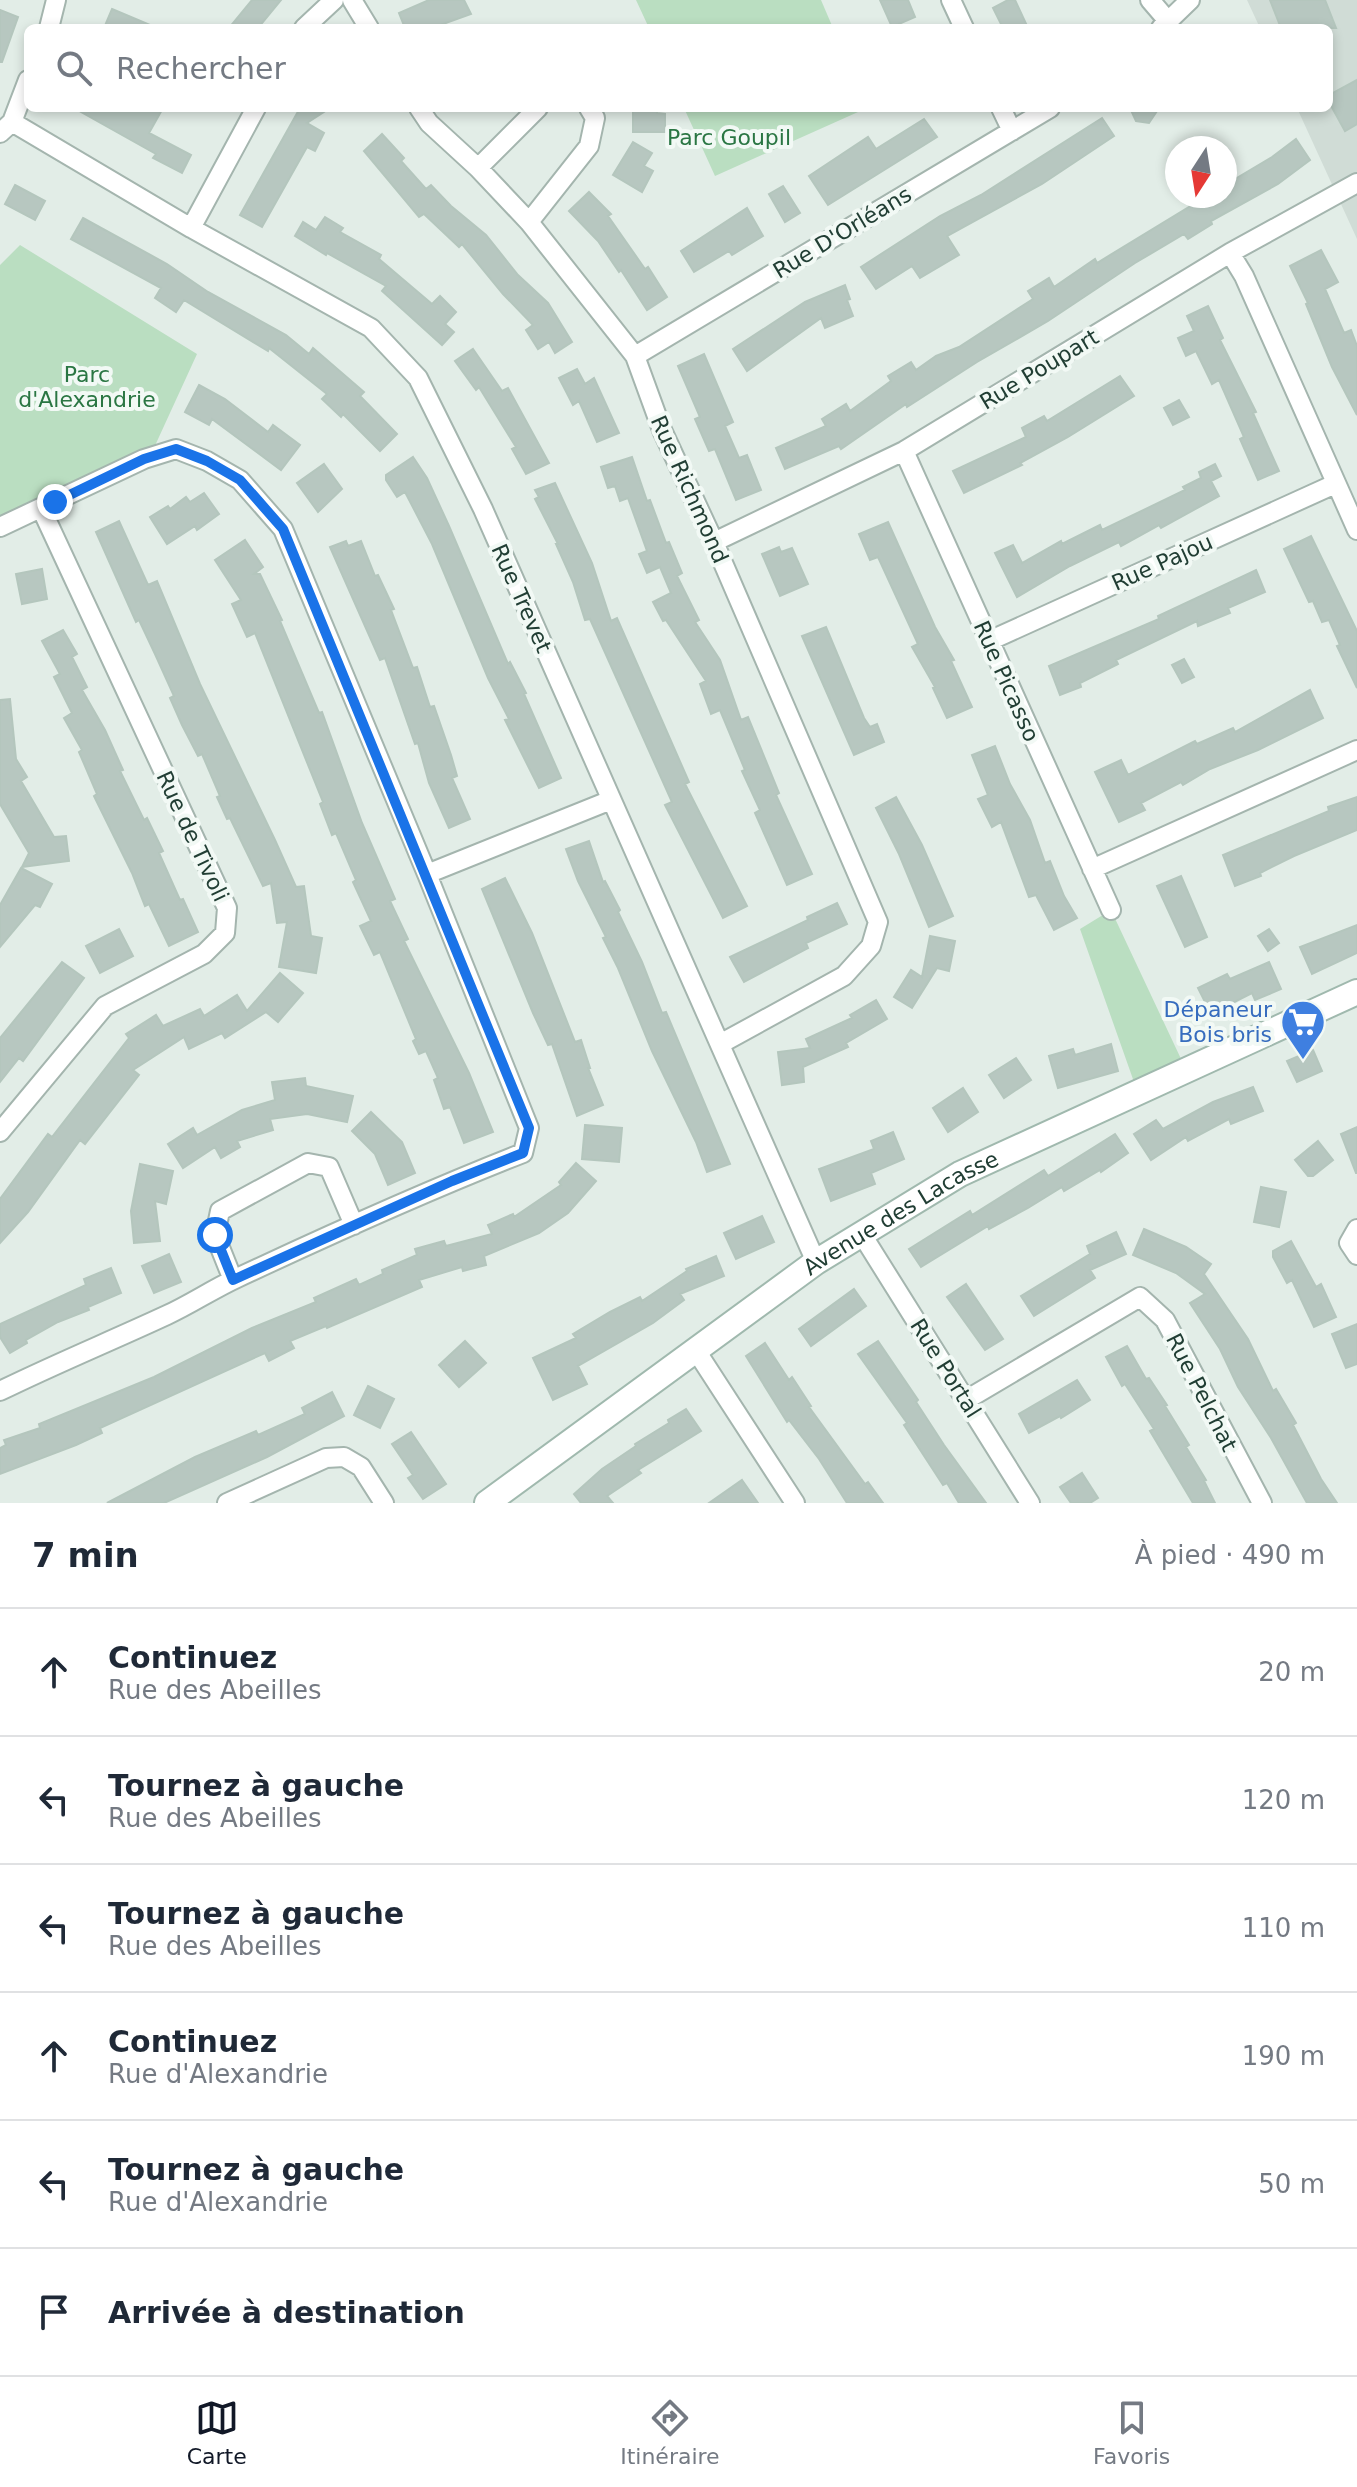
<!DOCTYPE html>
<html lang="fr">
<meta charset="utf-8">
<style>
body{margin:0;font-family:"DejaVu Sans",sans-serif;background:#f6f6f7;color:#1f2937}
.compass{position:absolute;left:1165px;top:136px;width:72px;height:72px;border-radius:50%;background:#fff;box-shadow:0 4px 12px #0003;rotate:192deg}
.stop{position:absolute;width:24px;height:24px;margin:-18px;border:6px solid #1a73e8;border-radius:50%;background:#fff}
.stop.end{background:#1a73e8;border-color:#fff;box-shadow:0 2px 8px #0008}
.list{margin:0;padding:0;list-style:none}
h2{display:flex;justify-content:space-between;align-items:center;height:104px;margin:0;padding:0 32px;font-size:34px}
h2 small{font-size:26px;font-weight:400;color:#747a83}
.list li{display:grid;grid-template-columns:52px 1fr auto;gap:24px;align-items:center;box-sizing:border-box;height:128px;padding:0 32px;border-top:2px solid #e0e1e3}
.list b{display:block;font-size:30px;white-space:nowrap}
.list p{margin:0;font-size:26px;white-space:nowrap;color:#747a83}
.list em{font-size:26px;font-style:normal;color:#747a83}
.icon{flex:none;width:44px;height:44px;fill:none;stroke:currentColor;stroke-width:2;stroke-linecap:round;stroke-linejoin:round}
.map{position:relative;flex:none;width:1357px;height:1503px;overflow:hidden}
.search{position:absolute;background:#fff;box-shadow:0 4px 12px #0003;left:24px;right:24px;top:24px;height:88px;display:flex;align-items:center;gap:20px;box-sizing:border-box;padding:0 28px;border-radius:12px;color:#747a83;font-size:30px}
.sheet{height:872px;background:#fff}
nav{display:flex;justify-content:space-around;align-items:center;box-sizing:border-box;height:112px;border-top:2px solid #e0e1e3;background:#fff;font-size:22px;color:#747a83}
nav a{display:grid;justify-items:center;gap:4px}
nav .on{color:#111827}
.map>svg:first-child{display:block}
.built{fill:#d0dcd6}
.green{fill:#badec1}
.building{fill:#b7c7c0;stroke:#b4c6bd;stroke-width:2}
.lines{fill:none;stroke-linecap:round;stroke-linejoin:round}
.street-casing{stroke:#a4b5ae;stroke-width:22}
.secondary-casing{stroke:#a0b9ae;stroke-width:28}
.street{stroke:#fff;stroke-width:18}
.secondary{stroke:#fff;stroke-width:24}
.route{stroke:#1a73e8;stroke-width:10}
.labels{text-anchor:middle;stroke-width:8;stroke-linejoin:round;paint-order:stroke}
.park-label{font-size:22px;fill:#2a7643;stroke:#f2f9f5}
.street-label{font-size:22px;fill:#213e34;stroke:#f2f9f5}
.shop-label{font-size:22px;fill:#366cbe;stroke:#f2f9f5;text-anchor:end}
</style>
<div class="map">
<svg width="1357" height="1503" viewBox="0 0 1357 1503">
<rect width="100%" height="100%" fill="#e2ede7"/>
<path class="built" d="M1247 0H1357V239L1297 108H1329V28H1260Z"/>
<path class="green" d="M636 0H821L833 28H649Z
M684 108H867L715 176Z
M20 245 197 354 153 450 0 523V265Z
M1111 910 1182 1061 1134 1082 1080 929Z"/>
<path class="building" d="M252 0H281L258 28H229Z
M429 0H464L471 14 432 28H405L399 13Z
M880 0H908L915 17 892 27Z
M1008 0H1015L1028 28H1003L993 8Z
M1270 0H1325L1336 28H1281Z
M112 9 157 28H104Z
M0 10 18 17 2 62H0Z
M1357 80V124L1345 131 1329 102V95Z
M74 108H163L149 133 191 155 182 173 153 158 156 154Z
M300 108H330L307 123 324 133 315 151 307 147 262 227 240 215Z
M633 108H657V113L665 114V132H633Z
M1130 108H1159L1149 123 1136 121Z
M1102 118 1114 136 1042 184 947 236 959 255 920 278 912 266 876 289 861 267 940 216 981 195Z
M924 119 937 137 828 205 809 176 868 137 876 149Z
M382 134 404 158 401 161 426 189 431 185 451 206 486 235 518 275 548 303 572 342 555 353 549 342 538 349 526 330 533 325 503 294 462 244 459 247 424 214 419 217 364 151Z
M1296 139 1310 160 1278 184 1211 221 1212 224 1188 239 1184 234 1135 263 1048 321 977 362 907 407 906 404 841 449 839 446 785 469 776 448 826 426 822 419 846 404 850 411 891 381 888 376 911 362 916 370 936 356 959 347 1033 299 1028 291 1049 278 1054 287 1095 259 1097 263 1207 196H1225V185L1272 157Z
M633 142 652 153 644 166 653 171 642 192 613 175Z
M15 185 45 201 35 220 5 204Z
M783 186 800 213 785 222 769 194Z
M589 192 611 214 608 216 645 269 648 267 667 297 647 310 621 270 619 272 598 241 569 211Z
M747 208 763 236 732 255 729 251 694 272 681 251Z
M325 217 343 228 340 232 381 255 379 259 432 304 440 296 456 312 445 324 454 332 442 345 382 291 386 286 327 253 326 255 295 236 303 222 316 230Z
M83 218 167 264 208 292 286 335 309 354 313 348 364 392 360 396 397 434 380 451 343 414 341 417 322 399 327 394 269 348 268 351 184 300 176 312 155 298 161 288 71 239Z
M1321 250 1338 282 1325 289 1344 333 1351 330 1357 346V415L1332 367 1306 304 1308 303 1290 266Z
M845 285 850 299 847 300 853 316 825 328 821 318 747 371 733 349 805 302Z
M1208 306 1223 338 1220 340 1256 412 1253 413 1279 471 1258 480 1240 439 1244 437 1219 380 1212 384 1196 351 1186 356 1178 338 1194 331 1187 316Z
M473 349 502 391 508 388 549 463 526 474 512 449 516 447 479 387 476 390 455 361Z
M704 354 733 422 725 426 739 458 747 455 761 490 736 500 715 449 709 451 695 419 700 417 678 366Z
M577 369 585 384 594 378 619 433 597 442 579 401 573 405 559 378Z
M1120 376 1134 396 1068 437 1020 463 1022 465 964 493 953 471 1026 437 1022 428 1044 416 1047 421Z
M199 385 225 399 268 432 273 425 300 445 281 470 212 419 209 425 185 412Z
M1179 400 1189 417 1173 425 1164 408Z
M413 457 427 478 449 526 508 664 510 662 526 693 524 694 561 778 539 788 505 720 509 719 488 678 432 544 405 492 397 497 386 480V475Z
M632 457 647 501 650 500 666 543 669 542 682 573 677 576 699 620 695 622 720 660 741 720 748 717 779 793 776 795 812 874 787 885 755 813 760 810 742 771 745 770 720 710 711 714 700 684 706 681 666 620 663 621 653 602 671 593 660 567 647 573 639 554 647 551 628 498 620 501 615 486 608 488 601 467Z
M324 464 342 489 318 512 297 483Z
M1215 464 1221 476 1211 481 1219 496 1161 528 1159 525 1121 546 1119 542 1070 566 1017 597 995 553 1013 545 1022 563 1061 541 1062 544 1100 525 1102 530 1185 490 1183 487 1201 478 1199 472Z
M555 483 592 563 611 621 617 618 689 782 685 784 747 906 723 918 665 805 672 802 590 619 585 620 573 582 556 544H558L535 499 539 497 535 490Z
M204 493 219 514 197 530 195 526 167 544 150 517 168 506 170 509 186 497 190 502Z
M119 521 148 585 157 581 200 684 275 840 296 887 304 886 311 936 322 938 316 973 279 967 287 922 277 923 271 883 263 886 230 818 227 819 217 797 220 796 202 754 198 756 182 725 170 698 174 696 155 654 139 620 136 622 96 532Z
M888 522 935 627 954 660 951 661 972 707 947 718 933 688 935 687 912 647 918 644 878 557 870 560 859 534Z
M1311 536 1357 631V688L1337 646 1340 645 1329 620 1322 622 1313 601 1309 602 1284 549Z
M245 540 263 567 254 574H260L282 620 280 621 319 713 322 712 362 823 395 899 390 901 408 939 404 941 469 1073 493 1132 464 1143 450 1107 444 1109 434 1080 438 1078 426 1051 419 1054 413 1041 416 1039 380 952 374 955 360 926 371 921 353 882 356 880 336 833 332 835 320 804 323 802 255 633 247 637 232 604 241 600 215 560Z
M346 541 348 546 361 541 375 576 378 575 394 609 391 610 413 668 417 667 430 707 434 706 451 755 457 776 452 778 470 819 449 828 429 783 418 743 415 744 385 658 380 660 330 547Z
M779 547 781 552 792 548 808 584 780 596 762 554Z
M42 569 47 599 22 604 16 574Z
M1256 570 1265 592 1228 608 1230 613 1198 626 1197 621 1116 660 1118 664 1080 683 1081 687 1060 695 1049 666 1159 619 1158 616Z
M826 627 864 718 870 727 877 724 884 742 854 755 802 636Z
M63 630 77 654 72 657 87 687 82 690 105 730 123 770 120 771 144 820 147 818 163 851 159 853 180 900 183 899 198 932 169 946 149 904 145 906 132 873 94 796 97 794 79 752 82 750 64 718 72 713 54 677 60 674 42 641Z
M1184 659 1194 677 1182 683 1172 665Z
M1310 690 1323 718 1258 750 1210 769 1183 785 1181 782 1141 803 1145 810 1119 822 1095 772 1121 760 1128 775 1195 741 1197 744 1233 728 1235 732Z
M10 699 16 759 27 777 21 781 54 837 66 836 69 861 22 867 29 853 0 804V700Z
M995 746 1010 784 1030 820 1045 863 1050 861 1064 896 1077 918 1054 930 1036 895 1029 897 1001 822 992 827 978 799 988 795 972 755Z
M896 797 922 845 953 916 929 927 899 854 876 808Z
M1357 797V830L1294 856 1260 873 1261 876 1235 886 1223 855 1329 811 1328 807Z
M589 841 603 882 605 881 620 910 618 912 642 962 662 1013 666 1012 730 1164 707 1172 696 1142 652 1051 618 968 603 938 606 937 578 881 566 849Z
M21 868 52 884 40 907 35 905 0 947V905Z
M1181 876 1207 937 1185 947 1157 886Z
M505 878 532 933 575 1042 581 1040 590 1068H588L603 1105 577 1116 552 1044 548 1045 533 1013 482 889Z
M837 903 847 924 806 943 808 948 744 982 730 957 808 920 807 917Z
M1357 925V953L1312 974 1300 947Z
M119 929 133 956 100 973 86 946Z
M1269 929 1279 943 1268 951 1258 936Z
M930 936 955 941 949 971 937 968 912 1008 894 997 911 970 922 977Z
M62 962 84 978 23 1061 19 1058 0 1082V1038Z
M1269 962 1281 989 1255 1000 1252 993 1211 1014 1198 988 1227 974 1230 979Z
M280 973 303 993 278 1022 266 1012 225 1038 222 1033 189 1049 184 1037 133 1070 139 1075 85 1144 80 1140 28 1212 0 1243V1199L48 1134 52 1137 129 1038 126 1034 156 1015 163 1026 200 1009 204 1016 237 995 247 1011Z
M876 1000 887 1019 846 1043 848 1047 803 1067 804 1082 782 1085 778 1052 810 1048 806 1039 852 1018 850 1015Z
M1111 1044 1118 1071 1058 1088 1049 1056 1073 1049 1075 1055Z
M1313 1050 1322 1071 1297 1082 1287 1061Z
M1016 1058 1031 1080 1004 1098 989 1075Z
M305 1078 306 1086 353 1096 347 1122 307 1114 270 1119 273 1130 237 1141 240 1147 221 1158 215 1147 183 1168 168 1144 193 1128 197 1135 242 1110 275 1100 272 1082Z
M1253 1087 1263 1111 1231 1124 1229 1119 1188 1141 1186 1137 1151 1160 1134 1134 1156 1120 1163 1129 1213 1102Z
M963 1088 978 1112 948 1132 933 1108Z
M371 1112 402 1142 415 1173 388 1185 375 1154 352 1131Z
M585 1125 622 1128 619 1162 582 1159Z
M1357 1127V1173H1356L1341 1134Z
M893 1132 904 1159 871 1173 875 1184 831 1201 819 1169 874 1149 871 1141Z
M1115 1134 1128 1153 1101 1172 1100 1170 1064 1191 1062 1187 1028 1208 989 1229 988 1226 921 1267 909 1249 970 1211 972 1215 1044 1170 1048 1176Z
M1318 1141 1333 1160 1313 1176H1308L1295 1160Z
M576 1163 596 1181 568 1213 539 1233 484 1256 486 1265 463 1271 462 1267 419 1280 422 1287 327 1328 326 1326 290 1341 294 1348 269 1361 265 1353 100 1428 102 1433 76 1445 0 1474V1448L6 1445 4 1440 40 1428 39 1424 154 1377 252 1328 316 1302 314 1298 356 1279 359 1285 383 1274 382 1270 417 1255 415 1249 444 1241 446 1246 492 1234 488 1225 513 1214 514 1217 561 1185 559 1182Z
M140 1164 173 1171 166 1204 155 1201 160 1241 134 1243 131 1211Z
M1261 1187 1286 1192 1279 1227 1254 1222Z
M762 1216 774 1242 736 1259 724 1233Z
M1144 1229 1186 1247 1211 1264 1204 1274 1248 1339 1273 1391 1276 1389 1296 1423 1293 1425 1321 1479 1337 1503H1307L1271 1438 1238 1387 1220 1349 1190 1303 1205 1294 1176 1273 1133 1255Z
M1116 1232 1126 1254 1090 1270 1095 1278 1034 1316 1021 1296 1090 1254 1087 1246Z
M1291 1241 1316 1287 1321 1284 1336 1317 1314 1327 1292 1280 1287 1283 1273 1257V1251Z
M169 1254 181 1282 154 1293 142 1266Z
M716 1256 724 1276 680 1294 684 1300 653 1323 578 1366 587 1384 553 1400 533 1358 576 1338 573 1334 610 1312 640 1297 642 1301 687 1271 686 1269Z
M111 1268 121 1293 88 1307 89 1310 58 1322 26 1340 27 1343 10 1353 0 1337V1324L86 1285 84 1279Z
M966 1284 1003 1339 985 1350 947 1297Z
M854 1289 866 1306 811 1346 799 1329Z
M1357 1324V1364L1346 1368 1332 1334Z
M465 1341 486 1363 459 1387 439 1365Z
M878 1341 918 1400 916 1402 944 1445 986 1503H959L947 1483 943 1485 904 1425 907 1423 858 1354Z
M765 1343 789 1380 792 1377 811 1406 809 1407 865 1484 868 1482 883 1503H847L819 1459 789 1420 787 1422 746 1356Z
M1127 1346 1146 1379 1149 1378 1167 1405 1165 1406 1189 1445 1186 1447 1206 1480 1204 1481 1215 1503H1193L1150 1431 1154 1429 1125 1384 1122 1386 1106 1357Z
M1077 1380 1090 1400 1061 1418 1060 1416 1029 1433 1019 1414Z
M368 1386 394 1399 380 1428 354 1415Z
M332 1392 344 1416 267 1457 164 1503H107L195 1457 256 1431 258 1435 305 1414 302 1408Z
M686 1409 701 1431 638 1470 641 1473 607 1496 613 1503H581L574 1494 602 1469 636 1446 635 1444 669 1423 668 1420Z
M411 1432 446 1484 423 1499 408 1478 413 1475 392 1444Z
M1082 1473 1098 1498 1090 1503H1071L1060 1487Z
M742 1480 758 1503H709Z"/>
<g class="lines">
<g class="street-casing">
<path id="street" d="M352 0 369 28
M951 0 964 28
M1150 0 1168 21
M49 28 56 0
M304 28 334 0
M1161 28 1190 0
M419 108 429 123 478 168 529 222 635 356 662 430 714 542 878 922 871 946 844 976 720 1044
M1001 108 1012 131
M12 122 191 228 371 328 418 378 483 509 816 1262
M0 133 12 122 28 80
M478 168 538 108
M529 222 589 146 595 118 589 108
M191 228 256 108
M1230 253 1244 276 1357 530
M635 356 1050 108
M904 451 1111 910
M0 527 144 459 176 449 207 461 240 480 283 529 427 874
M714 542 904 451 1230 253 1357 183
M989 641 1335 484
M1092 869 1357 750
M0 1132 105 1006 204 954 225 933 227 908 41 508
M1357 1229 1349 1243 1357 1255
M861 1233 1030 1503
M233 1280 215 1235 220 1211 308 1163 329 1167 354 1225
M695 1349 795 1503
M0 1391C55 1364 111 1341 167 1315 191 1304 213 1289 237 1278 331 1234 426 1191 523 1153L529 1128 427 874 611 800
M966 1400 1140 1297 1165 1320 1262 1503
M227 1503 326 1458 344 1457 361 1467 384 1503"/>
</g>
<g class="secondary-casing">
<g id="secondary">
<path id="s1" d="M487 1503 816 1262 960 1174 1357 992"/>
</g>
</g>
<use href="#street" class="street"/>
<use href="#secondary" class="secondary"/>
</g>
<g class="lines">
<path class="route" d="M55 502 144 459 176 449 207 461 240 480 283 529 529 1128 523 1153 452 1181 233 1280 215 1235"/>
</g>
<defs>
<g id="supermarket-pin" transform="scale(2.3)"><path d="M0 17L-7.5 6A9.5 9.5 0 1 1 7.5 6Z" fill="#3f7fe0" stroke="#f2f9f5"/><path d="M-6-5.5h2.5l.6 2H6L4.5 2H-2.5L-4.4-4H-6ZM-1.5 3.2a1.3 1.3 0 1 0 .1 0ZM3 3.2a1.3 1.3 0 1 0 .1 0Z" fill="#fff"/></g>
</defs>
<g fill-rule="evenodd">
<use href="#supermarket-pin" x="1303" y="1022"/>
</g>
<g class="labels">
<g class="park-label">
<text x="729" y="145">Parc Goupil</text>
<text x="87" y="382">Parc<tspan x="87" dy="25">d'Alexandrie</tspan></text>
</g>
<g class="street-label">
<text transform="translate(842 232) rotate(-31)" y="8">Rue D'Orléans</text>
<text transform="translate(1039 369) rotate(-31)" y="8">Rue Poupart</text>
<text transform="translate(690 489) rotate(66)" y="8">Rue Richmond</text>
<text transform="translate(1162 562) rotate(-24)" y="8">Rue Pajou</text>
<text transform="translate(522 598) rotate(66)" y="8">Rue Trevet</text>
<text transform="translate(1007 681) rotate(66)" y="8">Rue Picasso</text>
<text transform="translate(193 836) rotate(65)" y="8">Rue de Tivoli</text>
<text dy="8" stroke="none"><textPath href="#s1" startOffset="506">Avenue des Lacasse</textPath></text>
<text transform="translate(946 1368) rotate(58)" y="8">Rue Portal</text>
<text transform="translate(1202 1392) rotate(63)" y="8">Rue Pelchat</text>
</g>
<g class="shop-label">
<text x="1272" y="1017">Dépaneur<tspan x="1272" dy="25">Bois bris</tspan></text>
</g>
</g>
</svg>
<svg class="compass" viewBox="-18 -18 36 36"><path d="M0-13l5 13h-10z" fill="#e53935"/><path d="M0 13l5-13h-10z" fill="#747a83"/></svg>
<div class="stop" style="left:215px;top:1235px"></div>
<div class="stop end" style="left:55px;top:502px"></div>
<div class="search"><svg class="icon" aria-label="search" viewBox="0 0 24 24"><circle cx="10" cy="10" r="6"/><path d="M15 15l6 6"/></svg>Rechercher</div>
</div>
<section class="sheet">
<h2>7 min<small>À pied · 490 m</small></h2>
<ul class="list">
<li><svg class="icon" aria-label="ahead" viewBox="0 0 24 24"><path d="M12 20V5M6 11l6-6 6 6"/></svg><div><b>Continuez</b><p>Rue des Abeilles</p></div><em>20 m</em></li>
<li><svg class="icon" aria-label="left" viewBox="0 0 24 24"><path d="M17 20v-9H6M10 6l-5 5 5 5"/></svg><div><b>Tournez à gauche</b><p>Rue des Abeilles</p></div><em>120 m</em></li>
<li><svg class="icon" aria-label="left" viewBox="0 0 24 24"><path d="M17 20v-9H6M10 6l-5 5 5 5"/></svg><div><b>Tournez à gauche</b><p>Rue des Abeilles</p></div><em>110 m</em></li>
<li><svg class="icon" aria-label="ahead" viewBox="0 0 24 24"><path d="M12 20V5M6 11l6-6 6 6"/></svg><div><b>Continuez</b><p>Rue d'Alexandrie</p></div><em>190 m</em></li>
<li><svg class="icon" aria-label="left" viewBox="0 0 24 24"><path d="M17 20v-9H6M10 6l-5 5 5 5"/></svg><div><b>Tournez à gauche</b><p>Rue d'Alexandrie</p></div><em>50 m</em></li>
<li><svg class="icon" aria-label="arrive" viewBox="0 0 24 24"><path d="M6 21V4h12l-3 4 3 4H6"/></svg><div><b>Arrivée à destination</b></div></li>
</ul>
</section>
<nav>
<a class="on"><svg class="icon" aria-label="map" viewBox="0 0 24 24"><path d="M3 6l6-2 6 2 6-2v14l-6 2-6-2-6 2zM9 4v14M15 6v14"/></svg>Carte</a>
<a><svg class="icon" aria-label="directions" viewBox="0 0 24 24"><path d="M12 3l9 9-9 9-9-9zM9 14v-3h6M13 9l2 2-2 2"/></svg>Itinéraire</a>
<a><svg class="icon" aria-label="saved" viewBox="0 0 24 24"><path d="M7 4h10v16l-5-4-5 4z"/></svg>Favoris</a>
</nav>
